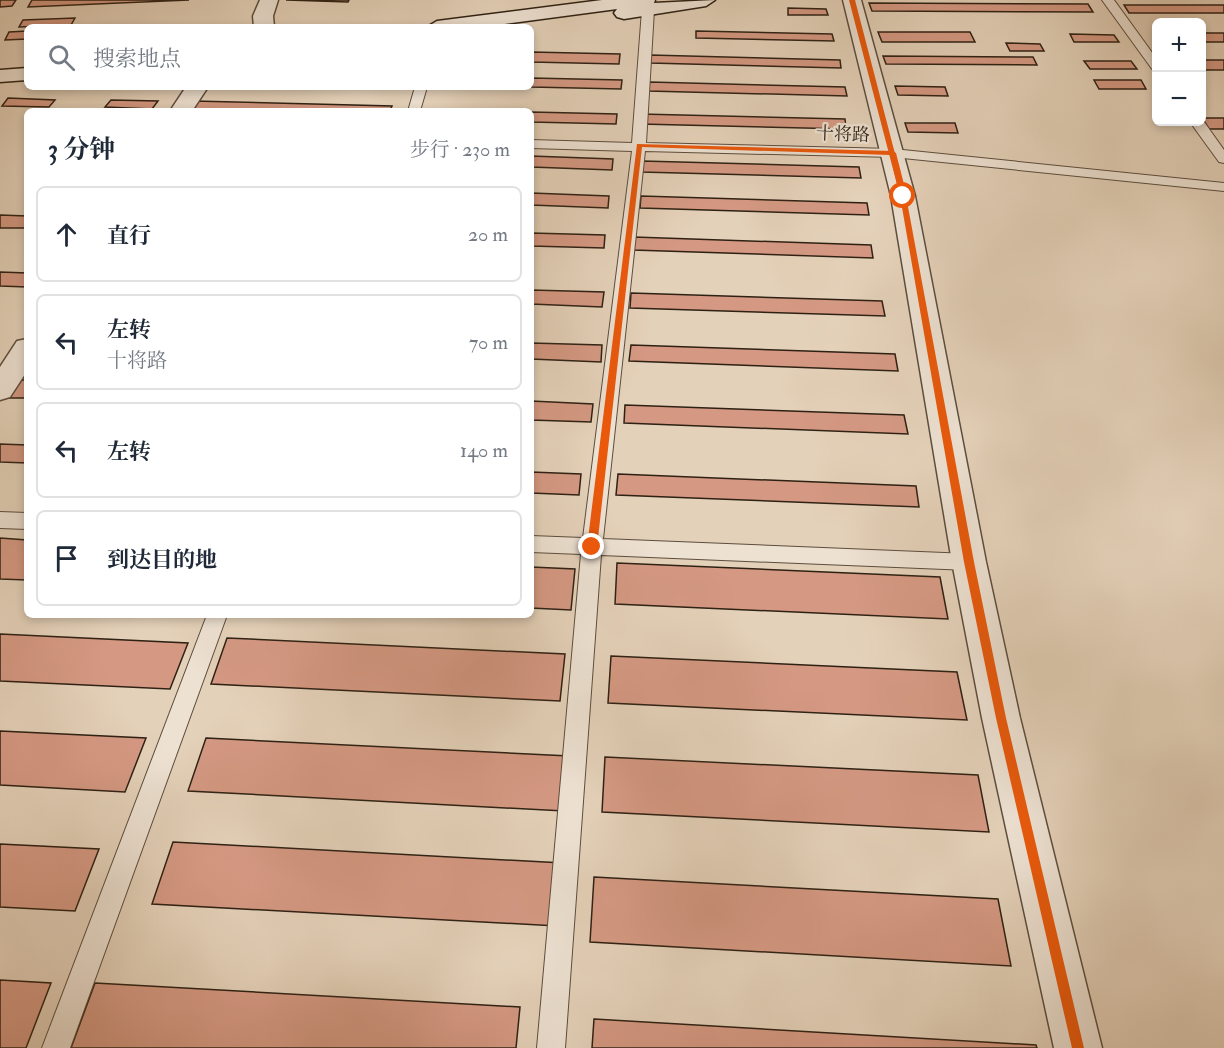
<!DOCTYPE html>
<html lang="zh">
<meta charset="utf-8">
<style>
body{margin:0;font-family:"IM FELL Double Pica","Noto Serif SC",serif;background:#f6f6f7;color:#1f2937}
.controls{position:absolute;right:18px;top:18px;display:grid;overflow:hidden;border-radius:9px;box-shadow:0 3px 9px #0003}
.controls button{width:54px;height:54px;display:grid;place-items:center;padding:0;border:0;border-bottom:2px solid #e0e1e3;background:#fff;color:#1f2937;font:30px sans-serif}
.stop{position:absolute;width:18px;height:18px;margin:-14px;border:4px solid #ea580c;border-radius:50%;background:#fff}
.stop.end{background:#ea580c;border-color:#fff;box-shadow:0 2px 6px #0008}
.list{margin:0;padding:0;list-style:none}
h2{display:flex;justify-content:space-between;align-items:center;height:78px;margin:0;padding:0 24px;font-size:26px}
h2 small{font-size:20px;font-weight:400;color:#747a83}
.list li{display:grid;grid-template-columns:39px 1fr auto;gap:18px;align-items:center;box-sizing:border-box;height:96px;margin:0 12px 12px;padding:0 12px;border:2px solid #e0e1e3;border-radius:9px}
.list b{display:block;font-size:22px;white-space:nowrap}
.list p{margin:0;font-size:20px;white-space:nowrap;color:#747a83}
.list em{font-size:20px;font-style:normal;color:#747a83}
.icon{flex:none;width:33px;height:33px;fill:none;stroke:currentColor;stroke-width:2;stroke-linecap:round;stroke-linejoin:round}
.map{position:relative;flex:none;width:1224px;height:1048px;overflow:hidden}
.search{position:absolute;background:#fff;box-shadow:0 3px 9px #0003;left:24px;top:24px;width:510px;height:66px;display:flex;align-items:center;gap:15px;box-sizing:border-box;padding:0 21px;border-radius:9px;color:#747a83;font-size:22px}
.panel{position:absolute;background:#fff;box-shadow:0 3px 9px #0003;left:24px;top:108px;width:510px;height:510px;border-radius:9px}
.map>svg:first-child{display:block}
.building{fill:#d59983;stroke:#2e2114;stroke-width:1.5}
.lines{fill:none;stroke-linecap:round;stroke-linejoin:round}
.lane-casing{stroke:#5c4d3d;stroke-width:2}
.street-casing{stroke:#5c4d3d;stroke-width:3}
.secondary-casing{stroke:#2e2114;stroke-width:3}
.lane{fill:#ede1d2;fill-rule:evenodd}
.street{fill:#ede1d2;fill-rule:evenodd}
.secondary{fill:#ede1d2;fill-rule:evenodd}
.cycleway-casing{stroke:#ede1d2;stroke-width:4}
.cycleway{fill:#e8590c;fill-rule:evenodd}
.route{fill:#ea580c}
.labels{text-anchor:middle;stroke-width:4.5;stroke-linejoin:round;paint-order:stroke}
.far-street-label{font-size:18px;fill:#2e2114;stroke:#ede1d2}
</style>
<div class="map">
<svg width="1224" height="1048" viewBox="0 0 1224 1048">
<rect width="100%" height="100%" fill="#e4d1b9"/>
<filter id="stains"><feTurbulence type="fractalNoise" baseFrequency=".00333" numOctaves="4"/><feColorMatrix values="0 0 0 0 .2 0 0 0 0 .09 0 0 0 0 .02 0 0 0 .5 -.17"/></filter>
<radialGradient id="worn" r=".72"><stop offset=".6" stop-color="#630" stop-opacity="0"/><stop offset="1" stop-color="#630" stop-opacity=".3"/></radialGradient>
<path class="building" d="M0 0H16L12 6 0 7Z
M32 0H189L28 7Z
M286 0H349L348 2Z
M869 3 1088 4 1093 12 872 11Z
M1124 5H1224V13H1129Z
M788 8 826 9 828 15H788Z
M75 18 71 25 19 27 23 20Z
M27 31V39L5 40 9 32Z
M696 31 832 34 834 41 696 38Z
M878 32H970L975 42H882Z
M1202 33H1224V42H1202Z
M1070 34 1114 35 1119 42H1074Z
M1006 43 1040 44 1044 51H1010Z
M531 52 620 54 619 64 531 62Z
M650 55 840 60 841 68 650 63Z
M883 56 1033 57 1037 65 886 64Z
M1202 60H1224V70H1202Z
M1084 61H1131L1137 69H1090Z
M531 78 622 80 621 89 531 87Z
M1094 80H1141L1146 89H1099Z
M649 82 845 87 847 96 648 91Z
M895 86 945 87 948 96 898 95Z
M8 98 55 100 49 107 2 106Z
M111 100 158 101 152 109 105 107Z
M193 101 392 106 390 111H187Z
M415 109 503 111H415Z
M531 112 617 114 616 124 531 122Z
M640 114 845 119 846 129 640 124Z
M1202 118H1224V129H1209Z
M905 123H955L958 133 908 132Z
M531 156 613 159 612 170 531 167Z
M642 161 859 167 861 178 641 172Z
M531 193 609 196 608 208 531 205Z
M641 196 867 203 869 215 640 208Z
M0 215 27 216V228H0Z
M531 233 605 235 604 248 531 246Z
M634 237 871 245 873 258 633 250Z
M0 272 27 273V287L0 286Z
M531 290 604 292 602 307 531 304Z
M631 293 882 301 885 316 630 308Z
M531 343 602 345 601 362 531 359Z
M631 345 895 354 898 371 629 361Z
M15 380H27V398H4Z
M531 401 593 404 591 422 531 420Z
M625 405 904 415 908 434 624 423Z
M0 444 27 445V463L0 462Z
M531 472 581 474 579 495 531 493Z
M618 474 916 486 919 507 616 495Z
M0 538 27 540V580L0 579Z
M617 563 940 577 948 619 615 604Z
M531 567 575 569 571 610 531 608Z
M0 634 188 643 170 689 0 681Z
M227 638 565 654 560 701 211 684Z
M611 656 957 672 967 720 608 703Z
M0 731 146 738 125 792 0 785Z
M206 738 569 756 564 811 188 791Z
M605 757 978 775 989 832 602 812Z
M173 842 563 863 557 926 152 904Z
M0 844 99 849 75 911 0 907Z
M594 877 998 899 1011 966 590 942Z
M0 980 51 983 26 1048H0Z
M95 983 520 1007 516 1048H71Z
M594 1019 1036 1045 1037 1048H592Z"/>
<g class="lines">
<g class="lane-casing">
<path id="lane" d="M645 0 654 10 646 143 893 149 1224 183V191L893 157 645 151 603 539 969 554 976 556 979 562 976 568 969 570 601 555 565 1048H537L581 554 531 552V536L583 538 632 151 531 148V140L632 143 642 10 634 1Z
M1102 0H1114L1156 58V70L1152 69Z
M415 87H427L420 111H408Z
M1202 119 1224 150V163L1219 162 1190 122H1202Z
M0 512 27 513V529L0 528Z
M207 615H227L70 1048H42Z"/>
</g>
<g class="street-casing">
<path id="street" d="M260 0H278L273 16 274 27H254L253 16Z
M843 0H861L915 196 986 562 1020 718 1102 1048H1054L982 718 952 562 891 196Z
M186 87H208L192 111H170Z
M27 339V371L10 397 0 400V367L17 341Z"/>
</g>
<g class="secondary-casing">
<path id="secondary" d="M602 0H655L654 3 715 0 706 6 624 19 617 17 614 13 617 9 482 27H427L437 21Z
M27 68V80L0 82V70Z"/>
</g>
<use href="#lane" class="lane"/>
<use href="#street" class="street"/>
<use href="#secondary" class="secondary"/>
<g class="cycleway-casing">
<path id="cycleway" d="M849 0H855L906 196 974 562 1006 718 1084 1048H1072L996 718 964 562 900 196Z"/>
</g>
<use href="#cycleway" class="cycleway"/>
</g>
<path class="route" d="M637 144 893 151 896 153 907 196 903 198 900 196 890 155 642 147 597 547 592 551 587 547Z"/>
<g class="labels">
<g class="far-street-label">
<text transform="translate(843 134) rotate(2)" y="6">十将路</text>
</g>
</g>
<rect width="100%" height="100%" filter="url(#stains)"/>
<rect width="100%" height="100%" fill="url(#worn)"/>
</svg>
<div class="controls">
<button>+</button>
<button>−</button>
</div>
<div class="stop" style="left:903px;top:196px"></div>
<div class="stop end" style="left:592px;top:547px"></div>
<div class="search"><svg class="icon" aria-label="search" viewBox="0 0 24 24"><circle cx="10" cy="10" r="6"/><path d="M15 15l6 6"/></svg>搜索地点</div>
<section class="panel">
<h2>3 分钟<small>步行 · 230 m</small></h2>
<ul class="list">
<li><svg class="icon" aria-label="ahead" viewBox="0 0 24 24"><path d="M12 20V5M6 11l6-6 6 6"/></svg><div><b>直行</b></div><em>20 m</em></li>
<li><svg class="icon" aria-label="left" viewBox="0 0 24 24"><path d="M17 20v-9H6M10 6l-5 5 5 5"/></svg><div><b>左转</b><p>十将路</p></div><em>70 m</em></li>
<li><svg class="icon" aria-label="left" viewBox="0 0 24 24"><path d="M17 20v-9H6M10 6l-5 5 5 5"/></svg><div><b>左转</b></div><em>140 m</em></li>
<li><svg class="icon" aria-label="arrive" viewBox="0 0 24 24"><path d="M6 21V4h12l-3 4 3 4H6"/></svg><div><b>到达目的地</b></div></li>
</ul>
</section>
</div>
